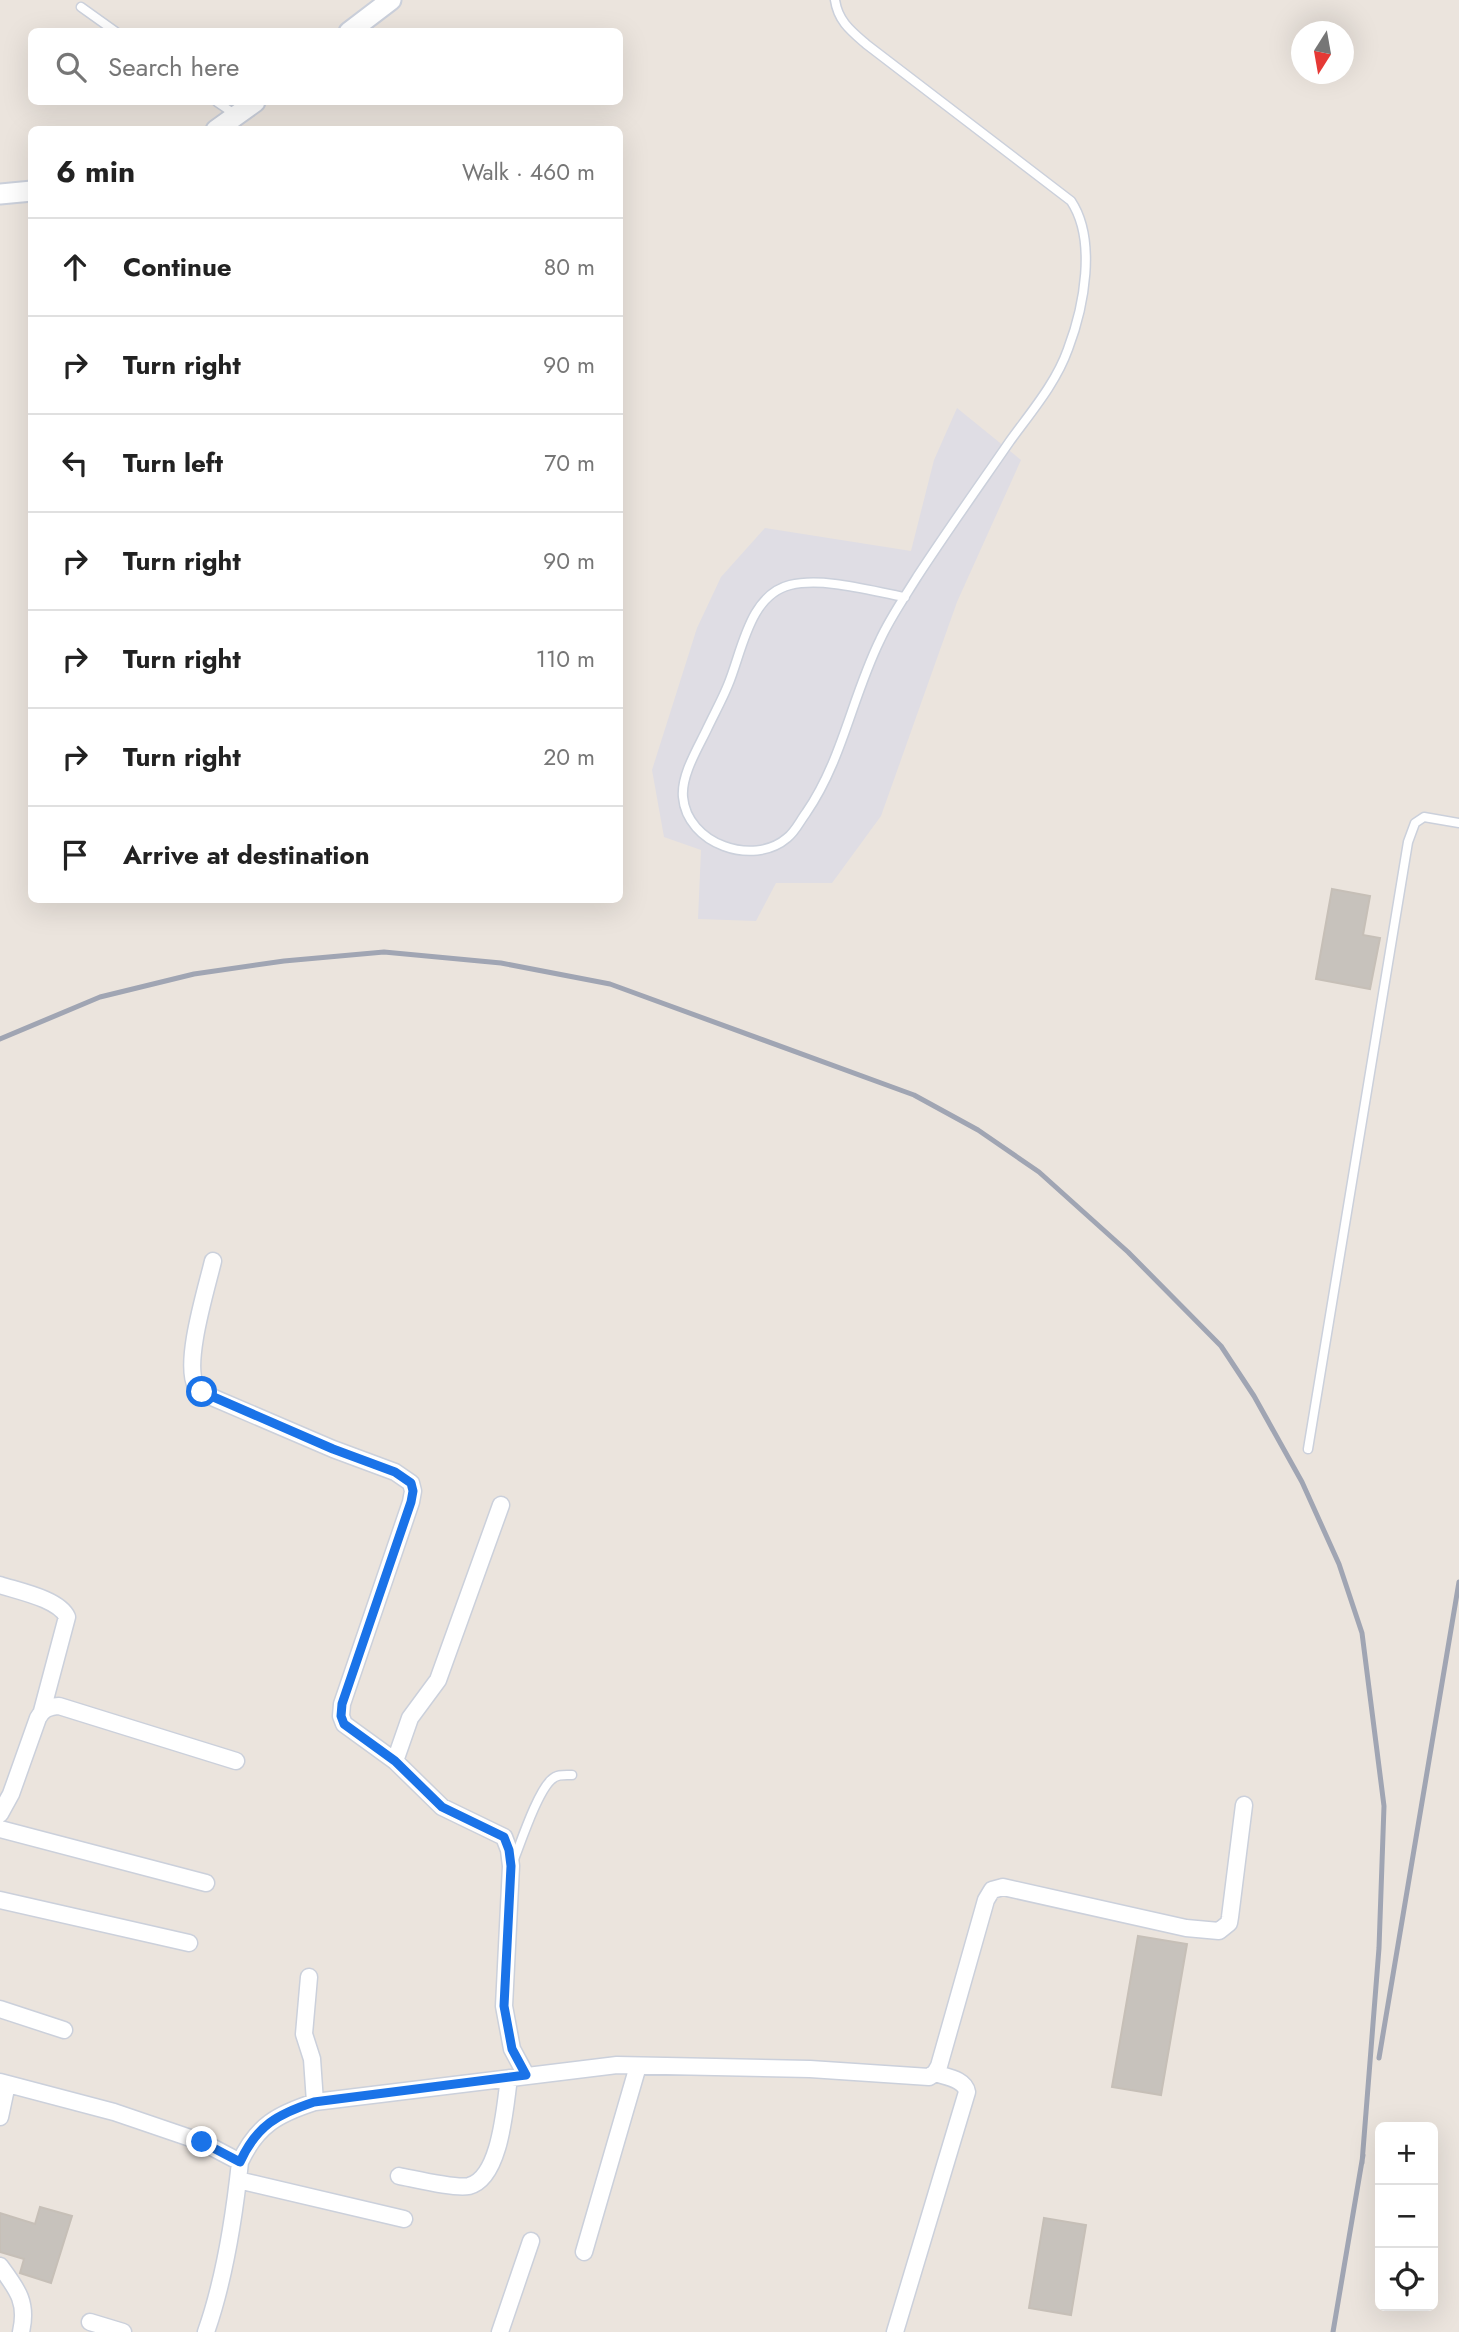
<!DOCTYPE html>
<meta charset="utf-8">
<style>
body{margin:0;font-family:Jost,sans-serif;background:#f2f2f2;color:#222}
.controls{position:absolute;right:21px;bottom:21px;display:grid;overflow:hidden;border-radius:10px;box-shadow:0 7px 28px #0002}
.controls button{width:63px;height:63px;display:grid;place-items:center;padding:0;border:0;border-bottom:2px solid #e0e0e0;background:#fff;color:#222;font:35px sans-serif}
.compass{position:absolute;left:1291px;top:21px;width:63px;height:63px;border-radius:50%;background:#fff;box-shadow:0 7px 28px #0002;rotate:191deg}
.stop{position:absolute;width:21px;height:21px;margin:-16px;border:5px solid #1a73e8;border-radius:50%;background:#fff}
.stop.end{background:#1a73e8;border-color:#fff;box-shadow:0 2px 7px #0008}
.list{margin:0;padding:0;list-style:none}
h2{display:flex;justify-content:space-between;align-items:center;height:91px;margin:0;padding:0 28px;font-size:30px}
h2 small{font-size:23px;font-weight:400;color:#767676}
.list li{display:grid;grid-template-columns:46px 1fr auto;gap:21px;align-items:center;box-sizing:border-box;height:98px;padding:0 28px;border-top:2px solid #e0e0e0}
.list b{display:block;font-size:26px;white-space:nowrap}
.list em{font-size:23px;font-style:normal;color:#767676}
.icon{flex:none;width:38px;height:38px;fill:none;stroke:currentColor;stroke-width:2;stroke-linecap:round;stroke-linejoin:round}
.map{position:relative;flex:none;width:1459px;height:2332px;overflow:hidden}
.search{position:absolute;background:#fff;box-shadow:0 7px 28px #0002;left:28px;top:28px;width:595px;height:77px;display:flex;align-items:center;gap:18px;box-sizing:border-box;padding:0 24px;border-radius:10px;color:#767676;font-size:26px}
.panel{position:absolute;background:#fff;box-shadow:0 7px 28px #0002;left:28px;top:126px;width:595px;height:777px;border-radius:10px}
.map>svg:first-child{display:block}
.industrial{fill:#dfdde4}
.building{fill:#c7c2bc;stroke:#c6bfb7;stroke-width:2}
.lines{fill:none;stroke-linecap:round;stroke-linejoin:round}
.service-casing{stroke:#cbd0db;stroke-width:11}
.minor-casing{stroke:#cbd0db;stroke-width:19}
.tertiary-casing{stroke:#cbd0db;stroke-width:23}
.service{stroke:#fff;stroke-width:8}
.minor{stroke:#fff;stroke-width:16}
.tertiary{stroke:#fff;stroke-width:19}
.rail{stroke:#a0a5b3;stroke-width:5}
.route{stroke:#1a73e8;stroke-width:9}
</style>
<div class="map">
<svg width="1459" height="2332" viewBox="0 0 1459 2332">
<rect width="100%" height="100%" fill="#ebe4dd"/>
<path class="industrial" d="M957 408 1021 460 957 602 881 816 832 883H776L756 921 698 919 701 850 664 837 652 770 697 628 721 577 765 528 911 551 934 460Z"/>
<path class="building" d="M1332 889 1370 896 1363 935 1380 938 1370 989 1316 979Z
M1138 1936 1187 1944 1161 2095 1112 2087Z
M40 2207 72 2216 51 2283 20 2273 24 2259 0 2252V2213L35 2224Z
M1044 2218 1086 2225 1071 2315 1029 2308Z"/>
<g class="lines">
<g class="service-casing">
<path id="service" d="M835 0C838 21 851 31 866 44L1071 201C1097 240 1084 307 1068 349 1056 383 1031 412 1010 441 979 486 947 531 917 577 904 598 890 618 880 640 852 697 842 761 806 813 800 821 795 832 787 838 753 867 687 844 683 797 681 775 698 748 707 729 714 714 722 700 728 685 742 652 749 595 790 585 824 577 871 591 905 597
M81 7 116 32
M217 102 236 115
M1308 1449 1408 842 1415 823 1424 817 1459 823
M513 1862C521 1842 537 1793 551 1780 557 1774 564 1775 572 1775"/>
</g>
<g class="minor-casing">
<path id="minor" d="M213 1261C207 1287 183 1363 196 1386 199 1392 208 1395 214 1398L333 1449 395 1472 411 1483 413 1491 411 1502 342 1704 341 1716 344 1724 395 1761 442 1807 504 1837 509 1850 511 1866 504 2006 512 2049 526 2075
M0 1585C18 1591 59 1599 67 1617L42 1711
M395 1761 410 1718 438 1680 501 1505
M0 1814 11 1794 38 1718C43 1709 48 1707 59 1706L236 1761
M0 1829 206 1883
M0 1900 189 1943
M309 1977 304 2034 312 2059 315 2102
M0 2009 64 2030
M0 2082 114 2112 202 2142 240 2162C234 2219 225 2278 206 2332
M0 2117 7 2084
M240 2162C257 2125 278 2114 315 2102L617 2065 810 2069 929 2077 935 2073 939 2066 986 1900 992 1890 1003 1887 1186 1928 1219 1931 1229 1923 1230 1917 1244 1805
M399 2176C415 2179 455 2189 469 2186 501 2178 505 2105 509 2078
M238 2180 404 2219
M584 2252 638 2066
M0 2266C17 2289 28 2302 21 2332
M90 2322 123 2332
M500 2332 531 2241
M895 2332 967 2092C965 2079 946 2077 935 2073"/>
</g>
<g class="tertiary-casing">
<path id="tertiary" d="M349 32 391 0
M216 130 255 102
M0 194 32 191"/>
</g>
<use href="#service" class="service"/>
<use href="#minor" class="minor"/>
<use href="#tertiary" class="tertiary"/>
<path class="rail" d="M0 1039 100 997 194 974 284 961 384 952 501 963 610 984 914 1095 978 1130 1039 1172 1128 1252 1221 1346 1254 1396 1302 1482 1339 1564 1362 1633 1384 1806 1379 1948 1362 2163
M1379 2058 1459 1582
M1333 2332 1363 2155"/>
</g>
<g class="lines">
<path class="route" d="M202 1392 333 1449 395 1472 411 1483 413 1491 411 1502 342 1704 341 1716 344 1724 395 1761 442 1807 504 1837 509 1850 511 1866 504 2006 512 2049 526 2075 314 2102C278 2114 257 2125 240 2162L202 2142"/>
</g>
</svg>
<div class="controls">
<button>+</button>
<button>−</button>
<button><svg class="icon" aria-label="locate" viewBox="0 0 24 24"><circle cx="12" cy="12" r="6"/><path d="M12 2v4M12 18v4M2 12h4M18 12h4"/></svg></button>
</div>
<svg class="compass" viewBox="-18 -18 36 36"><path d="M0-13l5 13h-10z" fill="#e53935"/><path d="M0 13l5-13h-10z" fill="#767676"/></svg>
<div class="stop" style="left:202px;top:1392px"></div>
<div class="stop end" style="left:202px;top:2142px"></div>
<div class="search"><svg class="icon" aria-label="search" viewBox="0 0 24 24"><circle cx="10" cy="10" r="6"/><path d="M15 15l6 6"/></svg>Search here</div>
<section class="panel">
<h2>6 min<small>Walk · 460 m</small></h2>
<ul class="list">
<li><svg class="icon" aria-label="ahead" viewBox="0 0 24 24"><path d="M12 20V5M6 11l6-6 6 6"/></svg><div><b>Continue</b></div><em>80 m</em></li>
<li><svg class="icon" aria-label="right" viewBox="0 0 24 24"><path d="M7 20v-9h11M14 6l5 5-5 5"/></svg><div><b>Turn right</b></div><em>90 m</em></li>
<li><svg class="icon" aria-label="left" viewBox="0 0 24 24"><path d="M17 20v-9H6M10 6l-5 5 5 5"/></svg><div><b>Turn left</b></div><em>70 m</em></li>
<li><svg class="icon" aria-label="right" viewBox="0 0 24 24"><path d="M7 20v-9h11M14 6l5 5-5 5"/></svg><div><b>Turn right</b></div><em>90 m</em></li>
<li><svg class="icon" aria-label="right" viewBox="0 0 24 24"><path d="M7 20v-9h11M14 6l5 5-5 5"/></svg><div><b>Turn right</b></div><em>110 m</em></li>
<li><svg class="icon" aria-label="right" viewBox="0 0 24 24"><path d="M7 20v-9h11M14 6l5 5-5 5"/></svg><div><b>Turn right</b></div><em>20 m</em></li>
<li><svg class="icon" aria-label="arrive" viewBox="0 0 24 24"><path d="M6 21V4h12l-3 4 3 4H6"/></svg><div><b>Arrive at destination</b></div></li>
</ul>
</section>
</div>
